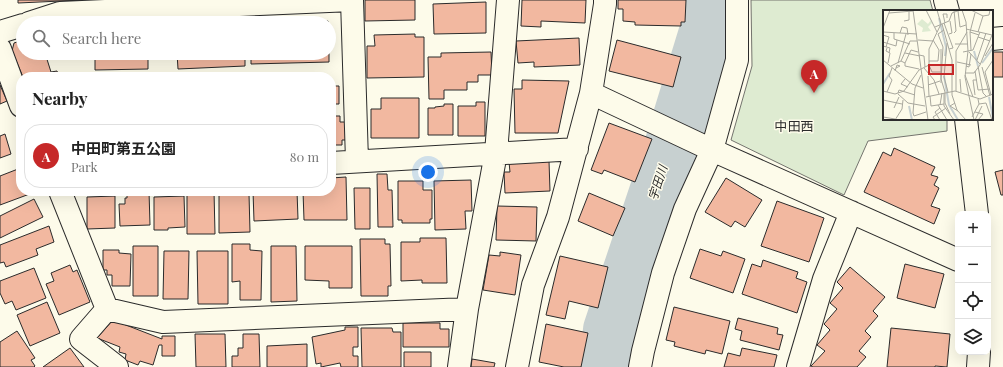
<!DOCTYPE html>
<meta charset="utf-8">
<style>
body{margin:0;font-family:"Playfair Display","Noto Sans JP",serif;background:#f6f6f6;color:#222}
.controls{position:absolute;right:12px;bottom:12px;display:grid;overflow:hidden;border-radius:8px;box-shadow:0 4px 16px #0002}
.controls button{width:36px;height:36px;display:grid;place-items:center;padding:0;border:0;border-bottom:1px solid #e0e0e0;background:#fff;color:#222;font:20px sans-serif}
.you{position:absolute;left:428px;top:172px;width:14px;height:14px;margin:-10px;border:3px solid #fff;border-radius:50%;background:#1a73e8;box-shadow:0 0 0 6px #1a73e833}
.badge{display:grid;place-items:center;width:26px;height:26px;border-radius:50%;background:#c62828;color:#fff;font-size:13px;font-weight:700}
.pin{position:absolute;translate:-50% -33px;filter:drop-shadow(0 1px 2px #0008)}
.pin::after{content:'';position:absolute;top:21px;width:14px;height:12px;background:inherit;clip-path:polygon(0 0,100% 0,50% 100%)}
.list{margin:0;padding:0;list-style:none}
h2{display:flex;justify-content:space-between;align-items:center;height:52px;margin:0;padding:0 16px;font-size:17px}
h2 small{font-size:13px;font-weight:400;color:#767676}
.list li{display:grid;grid-template-columns:26px 1fr auto;gap:12px;align-items:center;box-sizing:border-box;height:64px;margin:0 8px 8px;padding:0 8px;border:1px solid #e0e0e0;border-radius:16px}
.list b{display:block;font-size:15px;white-space:nowrap}
.list p{margin:0;font-size:13px;white-space:nowrap;color:#767676}
.list em{font-size:13px;font-style:normal;color:#767676}
.icon{flex:none;width:22px;height:22px;fill:none;stroke:currentColor;stroke-width:2;stroke-linecap:round;stroke-linejoin:round}
.map{position:relative;flex:none;width:1003px;height:367px;overflow:hidden}
.search{position:absolute;background:#fff;box-shadow:0 4px 16px #0002;left:16px;top:16px;width:320px;height:44px;display:flex;align-items:center;gap:10px;box-sizing:border-box;padding:0 14px;border-radius:22px;color:#767676;font-size:15px}
.panel{position:absolute;background:#fff;box-shadow:0 4px 16px #0002;left:16px;top:72px;width:320px;height:124px;border-radius:16px}
.map>svg:first-child{display:block}
.green{fill:#deebd1;stroke:#74746e}
.lines{fill:none;stroke-linecap:round;stroke-linejoin:round}
.river{stroke:#c7d0d0;stroke-width:56}
.building{fill:#f2b8a0;stroke:#2b2b2b}
.minor-casing{stroke:#2b2b2b;stroke-width:24}
.minor{stroke:#fdfbea;stroke-width:22}
.labels{text-anchor:middle;stroke-width:3;stroke-linejoin:round;paint-order:stroke}
.water-label{font-size:12px;font-style:italic;fill:#2b2b2b;stroke:#fdfbea}
.quarter-label{font-size:13px;fill:#2b2b2b;stroke:#fdfbea}
.inset-river{fill:none;stroke:#c7d0d0;stroke-width:2}
.inset-road{fill:none;stroke:#a9a89e;stroke-width:1}
.view{fill:#c62828;fill-opacity:0.15;stroke:#c62828;stroke-width:2}
.inset-edge{fill:none;stroke:#2b2b2b;stroke-width:2}
</style>
<div class="map">
<svg width="1003" height="367" viewBox="0 0 1003 367">
<rect width="100%" height="100%" fill="#fdfbea"/>
<path class="green" d="M751 0H930L933 11H884V119H947V131L868 141 844 195 731 140 752 66Z"/>
<g class="lines">
<path class="river" d="M607 367 611 330 666 166 711 19 710 0"/>
</g>
<path class="building" d="M18 0H83L18 3Z
M365 0H415V20L365 21Z
M522 0H586L585 23 541 21V27L521 26Z
M618 0H686L685 22H681V26L635 25V22L623 21V9H618Z
M486 2V33L434 34 433 4Z
M328 21V23H269Z
M415 34V37H424V77L367 78V46H375L374 35Z
M579 38 580 65 534 67V62L518 63 516 41Z
M23 40V53H45L51 72 57 71 59 77H23L12 51 14 43Z
M617 40 681 57 673 87 609 71Z
M491 52 492 75H478V82H467V90H444V99H429L428 57H441V53Z
M992 52H1003V77H992Z
M95 53H148V69L95 70Z
M177 53H245V66L178 69Z
M251 53H329V62L251 64Z
M522 80 569 81 558 133H515L514 89H522Z
M0 85 7 101 0 104Z
M331 86H339V104H331Z
M381 98H419V138H371V109H381Z
M476 102H485V136H458V106H476Z
M444 104H453V135H428V108H435V107L444 106Z
M331 116H340V122H346V140H342V145H331Z
M609 123 652 139 635 182 604 170 602 174 591 170Z
M5 134 11 154 0 158V136Z
M894 148 935 167 931 175 938 177 934 185 939 188 931 206 940 209 934 224 864 192 883 152 891 156Z
M549 161 550 191 505 193 504 172H510L509 162Z
M18 169 19 174 21 173V191H35V192L0 205V176Z
M1003 170V195H1001L995 172Z
M377 174H387L388 190H392L393 227H378Z
M346 177 347 220H304L303 191H331V178Z
M726 178 762 200 745 227 735 221 731 227 705 212Z
M471 180 472 211H465L466 229 435 230 434 181Z
M398 181H423V190H432V219H430V223H402V220H398Z
M354 188H370V229H355Z
M127 191H149L150 225 120 226 119 204H125V198H127Z
M187 191H214L215 234H187Z
M253 191H297L298 219 254 221Z
M589 193 625 208 613 236 578 221Z
M219 194H249L250 232 219 233Z
M115 196V228L87 229V197Z
M184 196 185 227 168 228V230H154V197Z
M34 199 43 217 0 238V216Z
M777 201 824 218 809 262 761 246Z
M497 206 537 207 536 241 496 240Z
M49 226 54 242 36 249 38 255 6 267 4 262 0 263V245Z
M420 238H446L447 283H422V280L401 281V242H420Z
M360 239H385V244H390L391 286H388V296H361Z
M232 244H250V250L262 251 261 300H240V281L232 282Z
M133 246H158V296H133Z
M271 246H296L297 301 271 302Z
M305 246H352V288H329V281L305 280Z
M700 249 721 256 723 251 745 259 733 293 690 278Z
M103 250H119V253L131 254 130 286H112V275H107V270H103Z
M164 251H189L188 299H163Z
M197 251H228V304H198Z
M500 252 521 255 515 295 483 290 489 255 500 256Z
M560 256 608 267 598 308 569 301 565 319 546 315Z
M763 260 798 272 796 278 807 282 797 313 742 294 752 264 761 267Z
M905 264 944 274 935 308 897 298Z
M70 265 73 272 77 270 90 302 59 315 46 284 54 281 51 273Z
M850 267 885 297 873 311 878 316 865 331 871 337 859 351 866 357 857 367H813L811 366 825 351 817 345 830 330 824 324 837 309 830 303 843 288 837 282Z
M34 268 46 298 16 310 12 301 5 304 0 293V281Z
M47 302 60 333 30 346 17 315Z
M674 307 730 321 722 354 706 350 705 354 674 346 675 342 666 340Z
M738 318 778 328 777 334 783 335 779 350 740 340 742 331 735 329Z
M113 320 162 339V336H175V356H162V345H159L153 365 140 361 138 365 125 360 126 354 119 352 120 347 97 338Z
M403 323H440V329H449V347H403Z
M546 324 588 333 581 367H564L539 362Z
M345 327H358V347H353V356H358V367H341L340 363 321 367V363L316 364 312 337 345 330Z
M361 328H392L393 332H401V367H362Z
M891 328 950 334 947 367 935 366V367H887Z
M17 331 35 358 31 360 35 366 34 367H0V342Z
M195 334H225L226 367H196Z
M243 334H259L260 367H232V356H238V348H243Z
M307 344V367H267V346Z
M70 348 84 367H43Z
M742 348 777 355 774 367H724L728 353 740 356Z
M404 352H431V367H404Z
M472 359 495 363 494 367H471Z"/>
<g class="lines">
<g class="minor-casing">
<path id="minor" d="M352 0 357 161
M945 0 948 11
M29 23 60 13 352 0
M0 32 23 25
M992 39 1003 38
M0 49 21 106
M591 93 712 150 958 260
M966 119 977 214
M331 163 577 149
M60 191 107 309 163 322 467 309
M107 309 81 339 117 367
M459 367 467 309 496 153 508 0
M517 367 533 285 558 217 591 93 605 4V0
M640 367 643 351 663 273 685 209 712 150 737 60V0
M798 367 824 279 851 212
M978 367 979 352"/>
</g>
<use href="#minor" class="minor"/>
</g>
<g class="labels">
<g class="water-label">
<text transform="translate(658 183) rotate(-72)" y="4">宇田川</text>
</g>
<g class="quarter-label">
<text x="794" y="131">中田西</text>
</g>
</g>
<g transform="translate(883 10)">
<rect width="110" height="110" fill="#fdfbea"/>
<path d="M39 9 45 14 48 10 49 13 45 17 48 21 39 22 40 18 34 14Z" fill="#deebd1"/>
<path class="inset-river" d="M56 8 63 37 62 46M91 41 95 56M99 53 110 38M61 66 66 95 75 110M0 74 7 63M106 87 110 108M26 96 29 110"/>
<path class="inset-road" d="M30 0 45 110M43 0 54 22M71 0 73 21 71 23M79 0 83 12 85 41 82 67 91 110M88 0 100 6 106 5 107 0M75 1 77 17 83 15M6 3 30 1M92 3 87 22 96 25M21 11 26 10V1M61 13 70 38 66 39M62 13 60 4H64V8M59 14 69 50V85L74 100 83 110M52 17 66 11 69 3 77 0M0 18 7 0M83 19 109 25M61 20 55 24 60 37 58 69 62 82M0 22 34 24M87 22 88 40M95 22 100 6M11 23V29L27 34M17 23 19 17 24 18 25 25M66 24 69 23 67 11M0 25 6 27 3 37M95 27 107 31M35 30 50 31M0 32 13 36 14 30M64 33 61 67 65 82M72 34H85M0 36 7 38 6 43M4 38 3 41 7 43 5 53M58 39V73M80 42 90 40 97 22M86 42 97 54M22 43 37 46M36 45 41 46 42 57M102 46 110 33M0 50 29 74 40 78M94 50 103 23M18 51 22 53V56L36 59M46 51H55L56 40 50 30M74 52 88 55M15 53 23 24M22 53 28 40 35 42M46 55 49 62H58M8 56 18 51 27 31H34M83 56 86 57 88 44M95 56 100 83 104 87M99 57 107 86M41 58 51 70 56 84M12 61 14 55 17 56 13 58M92 61 95 80 107 79M82 63H91L97 55 109 25M38 65 32 78 30 103 31 106 43 102M82 65 90 87M45 66 46 86M22 69 18 74 25 77M77 69 78 82M45 75 57 71M0 81 12 84 21 81 36 60 46 55V39L58 14 54 0M73 81V41L84 22M4 82 9 70 6 66 9 58M62 82V93L67 104M15 83 16 80 32 85M61 83V96L71 110M15 84 25 93 42 96M92 85 90 70H94M108 85 102 62 110 50M47 86 48 96 61 94M43 87 72 81 97 89 110 84M0 90 19 94M72 93 67 96 75 101M96 94 103 93 109 110M55 95 64 110M57 95 59 83M11 98 16 87M92 102 100 104 95 110M0 107 12 109M89 107 96 94 95 89M12 110 19 99 20 90M52 110 50 107 63 98M57 110 52 102 57 98M92 110 99 96"/>
<path class="view" d="M46 55H70V64H46Z"/>
<rect width="110" height="110" class="inset-edge"/>
</g>
</svg>
<div class="controls">
<button>+</button>
<button>−</button>
<button><svg class="icon" aria-label="locate" viewBox="0 0 24 24"><circle cx="12" cy="12" r="6"/><path d="M12 2v4M12 18v4M2 12h4M18 12h4"/></svg></button>
<button><svg class="icon" aria-label="layers" viewBox="0 0 24 24"><path d="M12 4l9 5-9 5-9-5zM3 14l9 5 9-5"/></svg></button>
</div>
<div class="you"></div>
<div class="pin badge" style="left:814px;top:93px">A</div>
<div class="search"><svg class="icon" aria-label="search" viewBox="0 0 24 24"><circle cx="10" cy="10" r="6"/><path d="M15 15l6 6"/></svg>Search here</div>
<section class="panel">
<h2>Nearby<small></small></h2>
<ul class="list">
<li><span class="badge">A</span><div><b>中田町第五公園</b><p>Park</p></div><em>80 m</em></li>
</ul>
</section>
</div>
